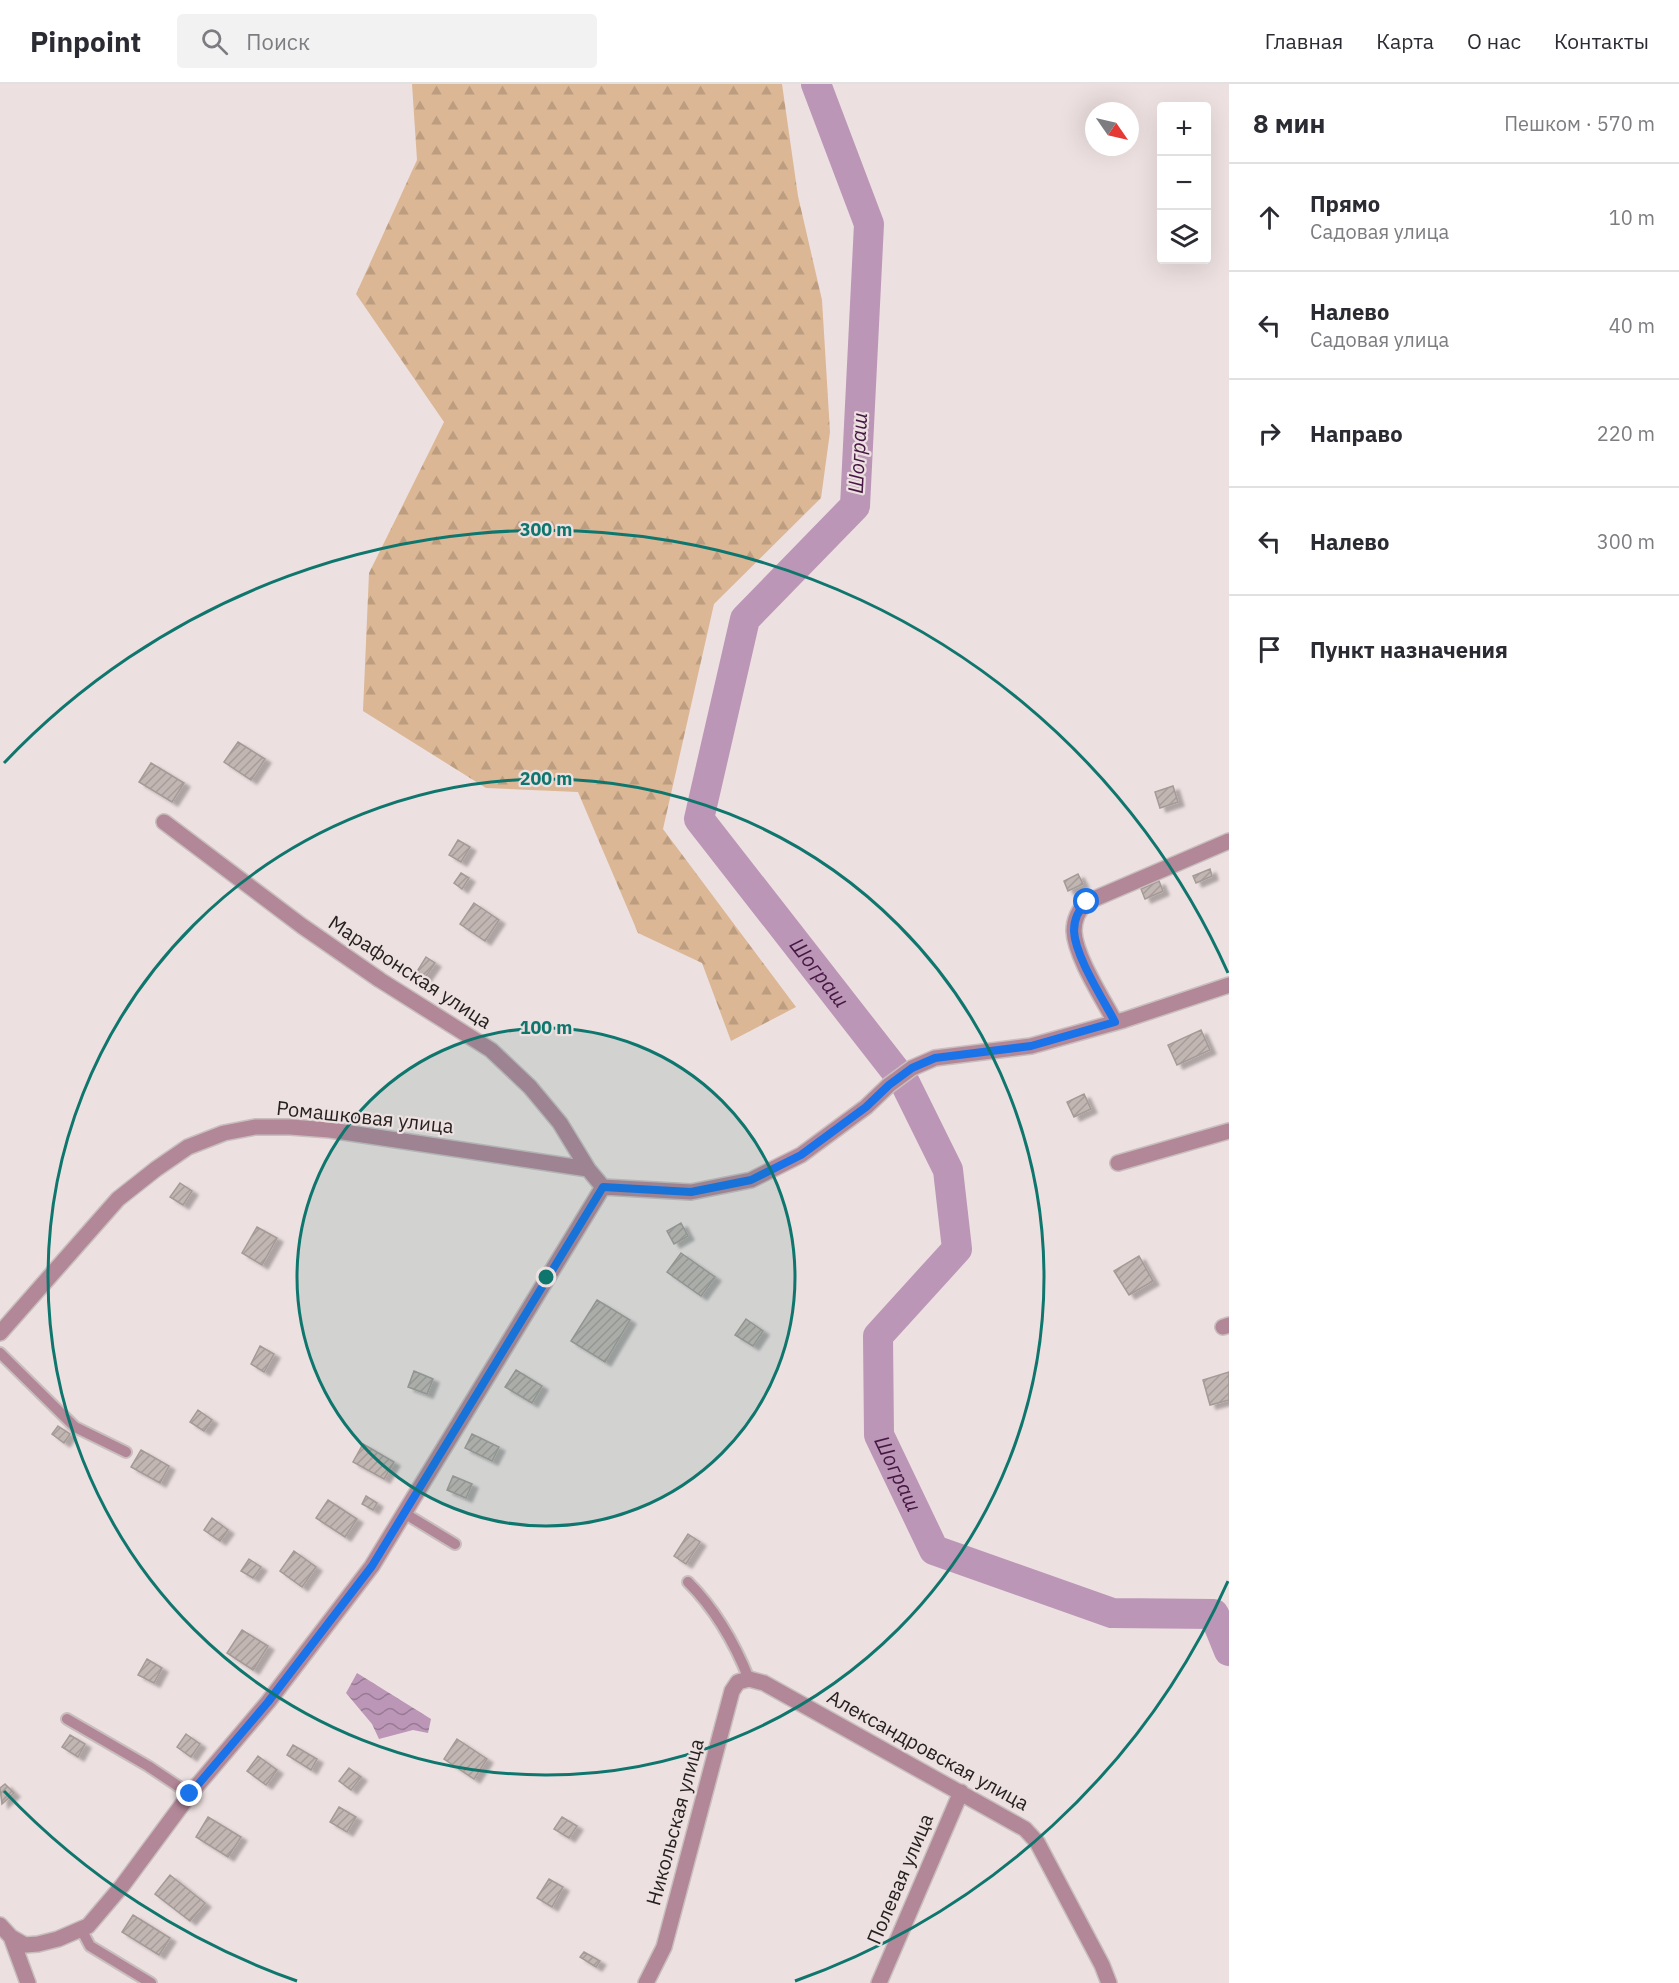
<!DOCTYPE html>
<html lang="ru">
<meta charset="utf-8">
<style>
body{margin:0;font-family:"IBM Plex Sans",sans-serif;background:#f2f2f3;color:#2b2b33}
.controls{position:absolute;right:18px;top:18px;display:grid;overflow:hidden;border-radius:6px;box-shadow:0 6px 24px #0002}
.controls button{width:54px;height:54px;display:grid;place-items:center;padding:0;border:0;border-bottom:2px solid #e1e1e2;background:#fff;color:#2b2b33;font:30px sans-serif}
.compass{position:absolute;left:1085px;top:18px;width:54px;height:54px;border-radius:50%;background:#fff;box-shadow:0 6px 24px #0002;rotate:124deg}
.stop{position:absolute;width:18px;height:18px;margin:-14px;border:4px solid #1a73e8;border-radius:50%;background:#fff}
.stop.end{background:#1a73e8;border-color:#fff;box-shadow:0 2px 6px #0008}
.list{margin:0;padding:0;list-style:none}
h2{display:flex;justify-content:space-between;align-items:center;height:78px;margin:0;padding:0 24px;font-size:26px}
h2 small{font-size:20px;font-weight:400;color:#7c7c81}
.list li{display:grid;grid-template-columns:39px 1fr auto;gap:18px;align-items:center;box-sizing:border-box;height:108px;padding:0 24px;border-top:2px solid #e1e1e2}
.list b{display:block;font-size:22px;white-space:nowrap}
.list p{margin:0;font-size:20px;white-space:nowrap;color:#7c7c81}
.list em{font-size:20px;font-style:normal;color:#7c7c81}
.icon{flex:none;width:33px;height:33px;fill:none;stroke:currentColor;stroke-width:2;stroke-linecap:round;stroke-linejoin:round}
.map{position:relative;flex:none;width:1229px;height:1899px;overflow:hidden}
header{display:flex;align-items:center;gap:36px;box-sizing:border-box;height:84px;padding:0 30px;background:#fff;border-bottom:2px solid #e1e1e2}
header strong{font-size:28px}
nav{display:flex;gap:33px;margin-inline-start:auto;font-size:21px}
.search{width:420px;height:54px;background:#f2f2f3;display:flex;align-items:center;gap:15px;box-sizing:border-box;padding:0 21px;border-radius:6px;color:#7c7c81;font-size:22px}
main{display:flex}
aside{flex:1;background:#fff}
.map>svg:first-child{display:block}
.forest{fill:url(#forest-firs)}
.water{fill:url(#water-waves)}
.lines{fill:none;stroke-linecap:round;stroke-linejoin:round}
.river{stroke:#bb96b7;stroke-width:30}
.building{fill:url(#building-hatch);stroke:#a49a96;stroke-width:1.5;filter:url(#shadow)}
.lane-casing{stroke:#c9bebe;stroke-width:14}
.street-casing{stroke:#c9bebe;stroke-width:18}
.lane{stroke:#b28798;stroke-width:10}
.street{stroke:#b28798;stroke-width:15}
.route{stroke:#1a73e8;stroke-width:8}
.ring{fill:none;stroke:#0f766e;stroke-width:3}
.labels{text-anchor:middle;stroke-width:4.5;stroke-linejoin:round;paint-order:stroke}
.street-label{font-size:20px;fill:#262121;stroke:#ede0e0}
.water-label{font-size:21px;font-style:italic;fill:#451742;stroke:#ede0e0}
.centre{fill:#0f766e;stroke:#ede0e0;stroke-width:3}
.ring-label{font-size:18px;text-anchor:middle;font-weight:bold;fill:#0f766e;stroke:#ede0e0;stroke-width:4.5;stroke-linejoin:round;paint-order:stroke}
</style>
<header>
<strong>Pinpoint</strong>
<div class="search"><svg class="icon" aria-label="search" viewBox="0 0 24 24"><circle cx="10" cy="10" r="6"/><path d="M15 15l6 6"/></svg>Поиск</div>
<nav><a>Главная</a><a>Карта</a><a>О нас</a><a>Контакты</a></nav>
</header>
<main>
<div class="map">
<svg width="1229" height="1899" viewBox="0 0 1229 1899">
<defs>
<pattern id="forest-firs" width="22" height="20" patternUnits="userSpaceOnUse" patternTransform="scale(1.5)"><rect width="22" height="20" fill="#dbb795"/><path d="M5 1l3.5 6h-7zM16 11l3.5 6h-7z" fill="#bc9d80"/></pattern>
<pattern id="water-waves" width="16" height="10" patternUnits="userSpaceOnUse" patternTransform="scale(1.5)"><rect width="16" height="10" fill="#bb96b7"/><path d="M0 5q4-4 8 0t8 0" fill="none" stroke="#987a94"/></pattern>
<pattern id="building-hatch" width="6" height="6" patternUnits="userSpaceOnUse" patternTransform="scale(1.5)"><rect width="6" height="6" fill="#c1b6b2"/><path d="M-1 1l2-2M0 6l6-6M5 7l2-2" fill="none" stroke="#a69c99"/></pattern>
<filter id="shadow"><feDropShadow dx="6" dy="4" stdDeviation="1.5" flood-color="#0004"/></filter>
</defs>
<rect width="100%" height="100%" fill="#ede0e0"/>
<path class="forest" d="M412 0H782L798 112 822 216 830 348 821 414 714 520 663 745 796 923 731 957 702 879 638 849 578 708 486 704 363 627 369 489 444 338 356 210 417 76Z"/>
<path class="water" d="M357 1589 431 1635 428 1649 413 1646 379 1655 372 1640 346 1609Z"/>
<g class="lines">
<path class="river" id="s1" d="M816 0 869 140 855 422 745 535 699 735 905 999 948 1086 957 1165 878 1252 879 1351 934 1466 1112 1529 1214 1530 1229 1567"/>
</g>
<path class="building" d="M238 658 265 675 251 696 224 678Z
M151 679 184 699 172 718 139 698Z
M1173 702 1178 718 1160 724 1155 708Z
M458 756 470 763 461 778 449 771Z
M1210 785 1212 792 1196 799 1193 792Z
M461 789 469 794 462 805 454 799Z
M1078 790 1083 800 1068 807 1064 797Z
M1159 797 1163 807 1145 815 1141 805Z
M474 819 499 836 485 857 460 840Z
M426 873 435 879 424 895 416 889Z
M1201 946 1210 966 1177 981 1168 961Z
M1084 1010 1091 1025 1074 1033 1067 1018Z
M180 1099 192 1107 183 1121 170 1113Z
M681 1139 688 1152 674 1160 667 1147Z
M257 1143 277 1154 262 1181 242 1169Z
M681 1169 715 1193 701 1212 667 1188Z
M1139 1172 1153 1197 1129 1211 1114 1187Z
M597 1216 630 1236 605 1278 571 1257Z
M746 1235 763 1247 753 1262 735 1251Z
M260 1262 274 1270 264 1288 251 1280Z
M516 1286 542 1302 532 1319 505 1303Z
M414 1287 433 1295 427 1310 408 1303Z
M1229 1288V1316L1210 1321 1203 1296Z
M198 1326 212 1336 204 1347 190 1338Z
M58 1342 70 1350 64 1359 52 1350Z
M472 1350 499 1363 492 1377 465 1364Z
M363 1360 394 1378 384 1395 353 1378Z
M141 1366 169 1382 160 1399 131 1383Z
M453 1392 472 1400 466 1414 447 1406Z
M366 1412 377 1419 373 1426 362 1420Z
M328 1416 357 1435 345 1453 316 1434Z
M212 1434 228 1446 220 1457 204 1446Z
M688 1450 700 1458 686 1480 674 1472Z
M294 1467 316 1483 302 1503 280 1487Z
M249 1475 261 1483 253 1494 241 1487Z
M242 1546 268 1562 253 1586 227 1569Z
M147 1575 162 1584 154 1599 138 1591Z
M186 1650 200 1660 191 1673 177 1663Z
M70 1651 85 1660 78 1673 62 1663Z
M457 1655 487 1675 474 1695 444 1675Z
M293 1661 317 1675 311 1686 287 1671Z
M258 1672 277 1686 266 1701 247 1687Z
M349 1684 361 1693 351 1706 339 1697Z
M5 1700 14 1709 2 1720 0 1704Z
M339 1723 356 1733 347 1748 330 1738Z
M208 1733 241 1753 228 1773 196 1753Z
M562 1733 577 1742 569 1754 554 1745Z
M170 1791 205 1819 190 1837 155 1810Z
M549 1795 563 1803 552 1823 537 1814Z
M133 1831 170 1854 159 1871 122 1848Z
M584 1868 600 1877 596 1883 580 1873Z"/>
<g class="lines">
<g class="lane-casing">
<path id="lane" d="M0 1269 75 1343 126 1368
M404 1429 455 1460
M688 1498C716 1526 735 1560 749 1595
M67 1635 148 1682 190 1710
M81 1845 90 1862 151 1899"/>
</g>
<g class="street-casing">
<path id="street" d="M164 738 302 842 380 896 491 966 530 1003 560 1039 588 1085 603 1103
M1115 938C1103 915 1075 872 1074 847 1074 836 1079 825 1087 818L1229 757
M1118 1079 1229 1047
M1223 1243 1229 1241
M0 1249 118 1115 156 1085 188 1063 224 1049 255 1043H290L330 1046 588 1085
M0 1841 11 1853 25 1861 38 1860 58 1855 88 1842 122 1802 190 1710 268 1618 372 1482 603 1103 691 1108 751 1096 801 1071 866 1023 889 1001 912 984 935 974 1031 962 1124 936 1229 901
M11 1853 28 1899
M646 1899 664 1863 732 1607 738 1598 749 1595 764 1599 1025 1745 1037 1758 1102 1881 1109 1899
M879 1899 961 1708"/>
</g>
<use href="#lane" class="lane"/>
<use href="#street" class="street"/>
</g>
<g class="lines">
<path class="route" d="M190 1710 268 1618 372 1482 603 1103 691 1108 751 1096 801 1071 866 1023 889 1001 912 984 935 974 1031 962 1115 938C1103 915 1075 872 1074 847 1074 835 1079 825 1087 818"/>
</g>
<circle cx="546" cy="1193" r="249" fill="#0f766e" fill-opacity=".12"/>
<g class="ring">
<circle cx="546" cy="1193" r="249"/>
<circle cx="546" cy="1193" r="498"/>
<path d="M1228 1497A747 747 0 0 1 795 1897M297 1897A747 747 0 0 1 4 1707M4 679A747 747 0 0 1 1228 889"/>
</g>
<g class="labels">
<g class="street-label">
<text transform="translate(410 888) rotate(33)" y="7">Марафонская улица</text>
<text transform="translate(365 1033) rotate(6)" y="7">Ромашковая улица</text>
<text transform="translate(928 1666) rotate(29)" y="7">Александровская улица</text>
<text transform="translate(675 1738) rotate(-75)" y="7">Никольская улица</text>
<text transform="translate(900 1795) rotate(-67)" y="7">Полевая улица</text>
</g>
<g class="water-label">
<text transform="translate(858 369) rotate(-87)" y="7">Шограш</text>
<text dy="7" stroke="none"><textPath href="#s1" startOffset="990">Шограш</textPath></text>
<text dy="7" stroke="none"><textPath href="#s1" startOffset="1566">Шограш</textPath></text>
</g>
</g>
<circle cx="546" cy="1193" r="9" class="centre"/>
<g class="ring-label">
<text x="546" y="452">300 m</text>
<text x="546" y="701">200 m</text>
<text x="546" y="950">100 m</text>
</g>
</svg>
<div class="controls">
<button>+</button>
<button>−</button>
<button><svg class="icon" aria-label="layers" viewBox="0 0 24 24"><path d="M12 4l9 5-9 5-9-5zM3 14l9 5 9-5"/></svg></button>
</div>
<svg class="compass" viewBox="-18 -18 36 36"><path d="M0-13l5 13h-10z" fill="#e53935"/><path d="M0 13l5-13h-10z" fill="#7c7c81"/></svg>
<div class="stop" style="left:1087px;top:818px"></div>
<div class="stop end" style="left:190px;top:1710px"></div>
</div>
<aside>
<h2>8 мин<small>Пешком · 570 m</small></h2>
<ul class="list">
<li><svg class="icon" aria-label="ahead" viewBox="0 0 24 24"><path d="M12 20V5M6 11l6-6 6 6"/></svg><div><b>Прямо</b><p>Садовая улица</p></div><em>10 m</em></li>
<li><svg class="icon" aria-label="left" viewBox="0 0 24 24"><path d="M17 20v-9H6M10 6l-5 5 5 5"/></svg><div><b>Налево</b><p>Садовая улица</p></div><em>40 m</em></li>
<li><svg class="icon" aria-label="right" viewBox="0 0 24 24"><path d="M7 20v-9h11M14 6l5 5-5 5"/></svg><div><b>Направо</b></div><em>220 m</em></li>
<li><svg class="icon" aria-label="left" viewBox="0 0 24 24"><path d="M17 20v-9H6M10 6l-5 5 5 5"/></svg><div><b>Налево</b></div><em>300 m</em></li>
<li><svg class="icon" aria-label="arrive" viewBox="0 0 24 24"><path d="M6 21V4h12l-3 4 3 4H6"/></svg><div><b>Пункт назначения</b></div></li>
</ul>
</aside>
</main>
